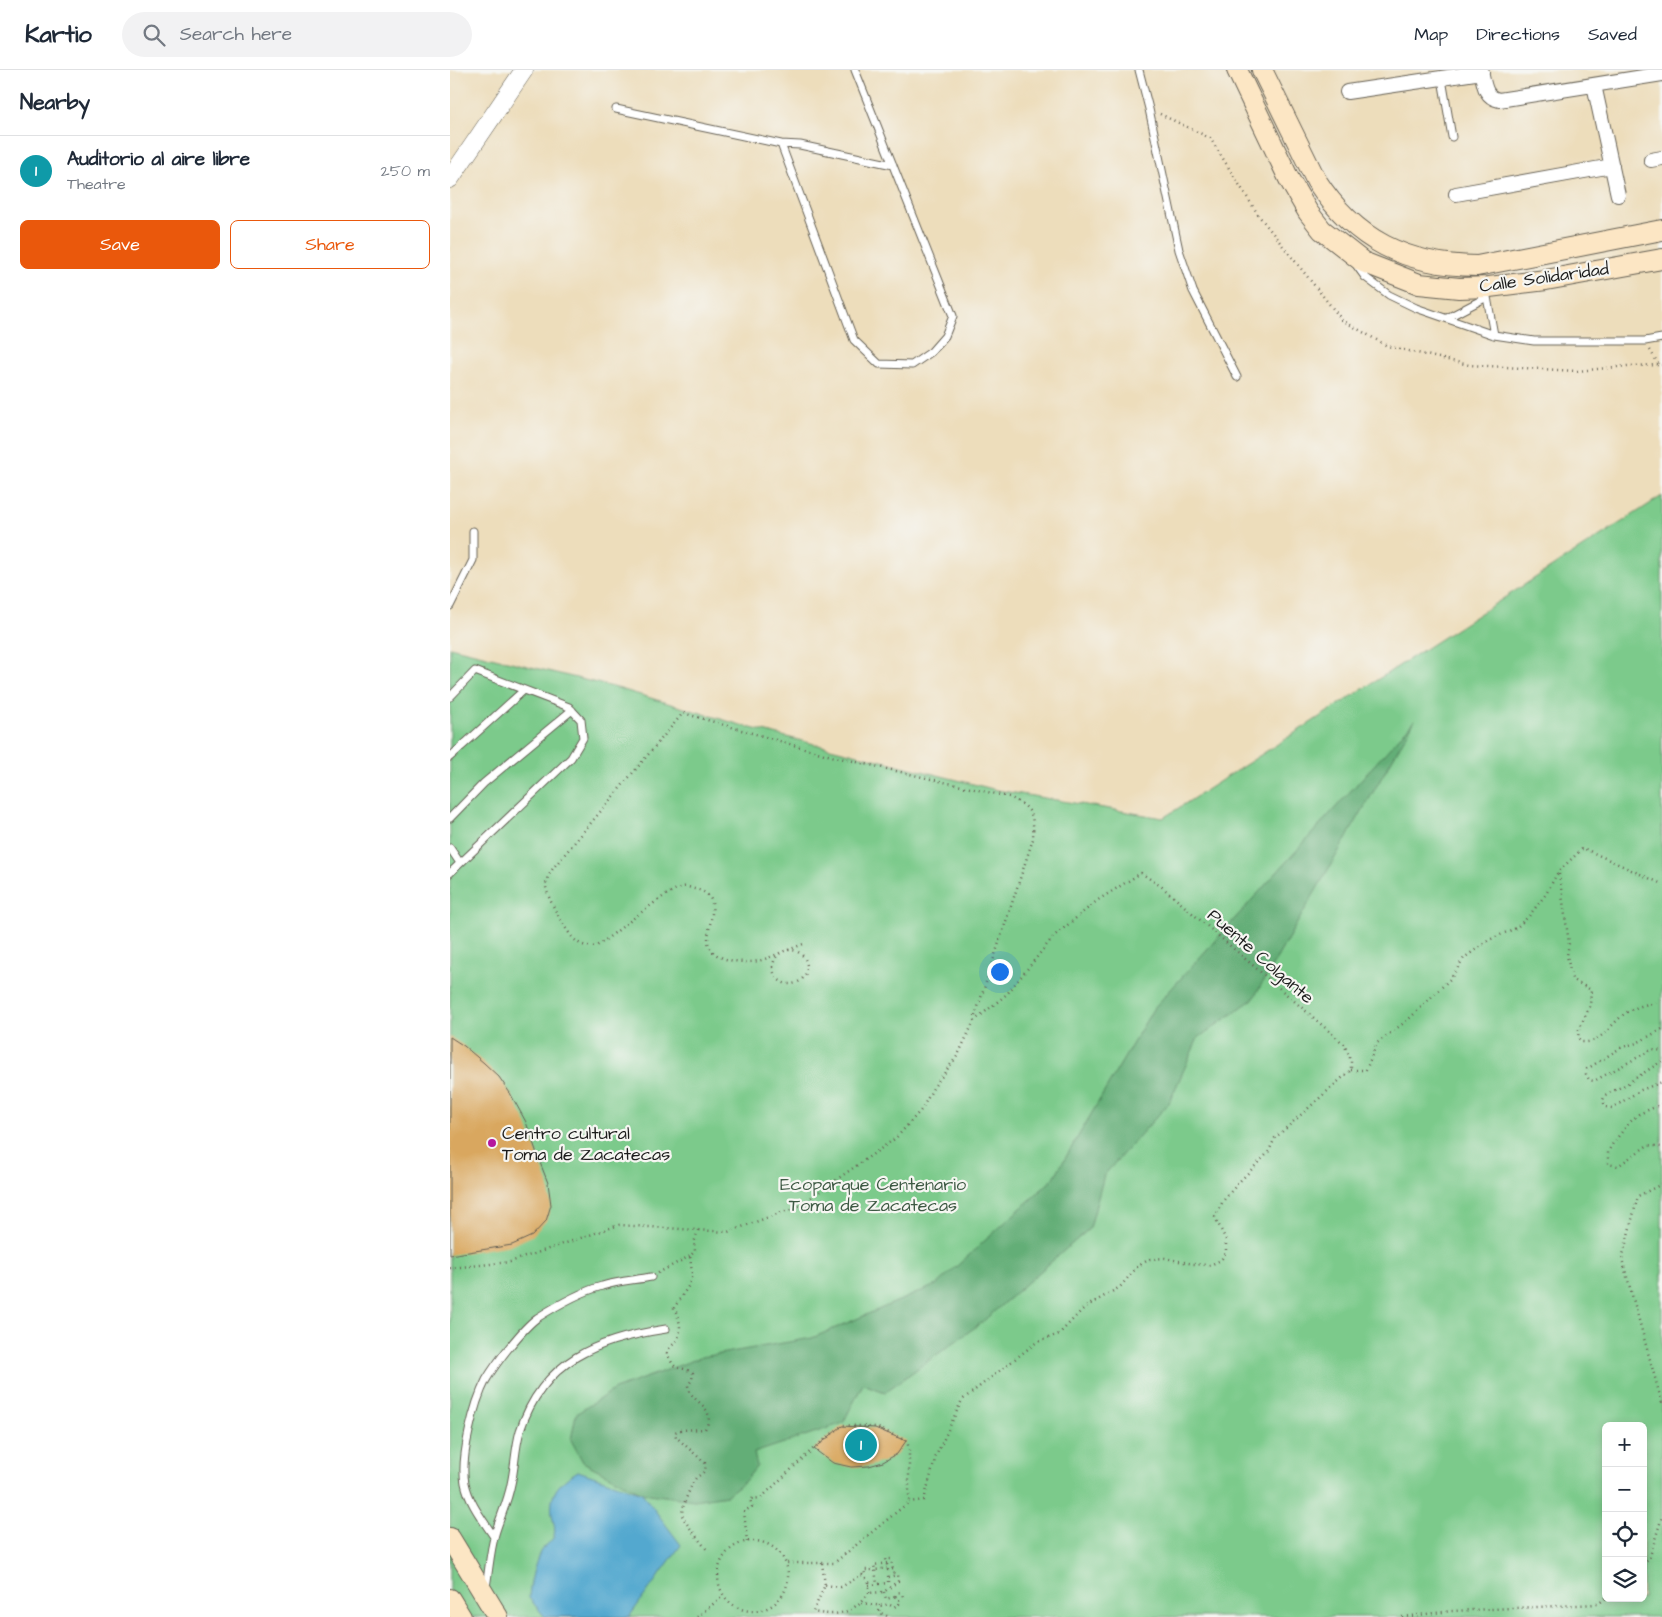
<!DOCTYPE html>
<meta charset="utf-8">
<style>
body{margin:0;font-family:"Architects Daughter",sans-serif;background:#f2f2f3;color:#1f2937}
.controls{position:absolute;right:15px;bottom:15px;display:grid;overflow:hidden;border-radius:8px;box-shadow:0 2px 8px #0003}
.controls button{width:45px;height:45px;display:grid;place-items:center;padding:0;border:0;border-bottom:1px solid #e0e1e3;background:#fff;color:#1f2937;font:25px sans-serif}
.you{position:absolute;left:549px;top:901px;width:18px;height:18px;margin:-12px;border:4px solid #fff;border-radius:50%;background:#1a73e8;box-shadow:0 0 0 8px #1a73e833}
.badge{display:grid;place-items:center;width:32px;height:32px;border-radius:50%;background:#ea580c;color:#fff;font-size:16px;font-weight:700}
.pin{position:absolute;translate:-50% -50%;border:2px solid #fff;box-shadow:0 1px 5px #0006}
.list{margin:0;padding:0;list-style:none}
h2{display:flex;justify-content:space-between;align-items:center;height:65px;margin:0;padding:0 20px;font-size:21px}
h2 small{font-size:16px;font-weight:400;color:#747a83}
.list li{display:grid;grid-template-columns:32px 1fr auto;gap:15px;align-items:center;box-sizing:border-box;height:70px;padding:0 20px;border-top:1px solid #e0e1e3}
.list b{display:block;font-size:19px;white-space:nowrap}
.list p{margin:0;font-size:16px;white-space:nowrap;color:#747a83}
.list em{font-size:16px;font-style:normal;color:#747a83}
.actions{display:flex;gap:10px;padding:15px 20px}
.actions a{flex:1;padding:11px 0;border:1px solid #ea580c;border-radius:8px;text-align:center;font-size:18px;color:#ea580c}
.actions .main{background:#ea580c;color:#fff}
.icon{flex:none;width:28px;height:28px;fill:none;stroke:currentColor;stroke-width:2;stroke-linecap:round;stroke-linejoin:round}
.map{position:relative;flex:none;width:1212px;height:1547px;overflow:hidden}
header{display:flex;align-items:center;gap:30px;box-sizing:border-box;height:70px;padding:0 25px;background:#fff;border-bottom:1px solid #e0e1e3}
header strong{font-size:24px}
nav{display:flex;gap:28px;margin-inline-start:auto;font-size:18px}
.search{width:350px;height:45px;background:#f2f2f3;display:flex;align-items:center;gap:12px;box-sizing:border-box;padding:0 18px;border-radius:28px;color:#747a83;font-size:19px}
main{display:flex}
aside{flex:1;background:#fff}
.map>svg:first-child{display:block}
.green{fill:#7bca8b;stroke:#4c7354;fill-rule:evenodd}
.forest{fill:#64ae77;stroke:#40654a}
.water{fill:#53a8cf;stroke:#386276}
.building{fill:#d9a75f}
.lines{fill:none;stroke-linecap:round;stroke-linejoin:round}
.service-casing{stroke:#656054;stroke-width:9}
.minor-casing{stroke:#656054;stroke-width:16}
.tertiary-casing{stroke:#656054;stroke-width:19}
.secondary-casing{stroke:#656054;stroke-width:22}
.path{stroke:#656054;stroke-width:2.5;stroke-dasharray:1 4;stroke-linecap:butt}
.service{stroke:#fff;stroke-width:7}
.minor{stroke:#fff;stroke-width:14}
.tertiary{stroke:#fff;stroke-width:18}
.secondary{stroke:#fce6c4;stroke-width:20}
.poi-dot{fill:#b5179e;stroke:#f6f6f2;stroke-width:2}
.labels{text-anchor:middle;stroke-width:4.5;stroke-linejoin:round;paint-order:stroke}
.street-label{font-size:18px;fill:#1c1c1c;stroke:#f6f6f2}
.poi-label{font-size:18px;fill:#1c1c1c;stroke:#f6f6f2;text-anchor:start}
.park-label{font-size:18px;fill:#3d5943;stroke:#f6f6f2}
</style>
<header>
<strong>Kartio</strong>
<div class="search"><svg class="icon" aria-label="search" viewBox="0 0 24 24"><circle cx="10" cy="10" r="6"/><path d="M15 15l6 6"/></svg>Search here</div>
<nav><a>Map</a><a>Directions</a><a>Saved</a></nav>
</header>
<main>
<aside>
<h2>Nearby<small></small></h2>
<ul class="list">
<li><span class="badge" style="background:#0f9aa8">1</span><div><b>Auditorio al aire libre</b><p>Theatre</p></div><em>250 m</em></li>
</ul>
<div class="actions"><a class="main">Save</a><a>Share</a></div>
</aside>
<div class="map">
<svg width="1212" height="1547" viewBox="0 0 1212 1547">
<rect width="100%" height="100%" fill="#f6f6f2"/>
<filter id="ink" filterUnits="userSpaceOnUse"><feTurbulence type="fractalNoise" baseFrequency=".02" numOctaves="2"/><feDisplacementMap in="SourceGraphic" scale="10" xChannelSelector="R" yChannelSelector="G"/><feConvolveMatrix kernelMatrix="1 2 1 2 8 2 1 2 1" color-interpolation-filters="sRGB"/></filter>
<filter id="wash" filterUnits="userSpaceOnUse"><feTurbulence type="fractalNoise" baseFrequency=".0096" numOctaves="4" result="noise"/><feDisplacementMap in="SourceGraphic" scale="20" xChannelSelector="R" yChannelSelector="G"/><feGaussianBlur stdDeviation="1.12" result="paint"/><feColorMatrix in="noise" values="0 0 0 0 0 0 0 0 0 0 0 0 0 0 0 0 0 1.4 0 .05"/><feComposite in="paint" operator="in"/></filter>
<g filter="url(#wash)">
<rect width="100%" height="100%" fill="#edddbb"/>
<path class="green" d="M1212 426V1547H0V577L167 618 301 658 547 720 713 748ZM1156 1356H1193V1528H1156Z"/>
<path class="forest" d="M965 650 803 929 748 968 719 1033 654 1105 640 1158 531 1253 435 1322 413 1314 393 1353 304 1383 307 1396 295 1411 277 1425 244 1430 192 1423 133 1392 121 1370 126 1344 165 1319 252 1287 362 1268 486 1215 603 1109 703 939Z"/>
<path class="water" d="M128 1401 192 1423 231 1475 179 1547H95L79 1528C80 1513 84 1496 90 1482 93 1476 100 1474 103 1468 107 1460 103 1452 102 1445 99 1422 110 1412 128 1401Z"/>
<g id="blocks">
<path class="building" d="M0 967 14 976 34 993 49 1007 60 1023 76 1052 91 1095 98 1113 101 1135 96 1151 82 1166 62 1175 0 1185Z
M392 1356 425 1358 456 1371 447 1384 433 1392 419 1396 401 1397 383 1393 364 1379Z"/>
</g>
</g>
<g filter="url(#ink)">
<use href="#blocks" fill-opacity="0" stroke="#656054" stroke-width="1"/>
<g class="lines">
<g class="service-casing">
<path id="service" d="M405 0 503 246 495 266 481 282 462 295 429 294 404 270 331 74 350 75 443 95
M689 0 699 39 729 180 743 221 787 307
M992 9 1002 67
M166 39 331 74
M907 196 915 207 939 225 966 238 1044 265 1084 271H1195L1212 268
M1039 219 1037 227 1044 265
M997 248 1037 227
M0 536 23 490V461
M0 627 25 601 119 637 131 650 133 668 121 688 0 803
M0 687 74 620
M0 748 34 713 122 640
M0 778 10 793
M44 1467C33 1450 19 1433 15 1413 10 1388 24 1333 36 1310 46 1293 72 1259 87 1248 106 1236 130 1222 152 1216 168 1211 185 1210 201 1207
M36 1517C39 1500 40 1481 45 1464 50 1447 58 1431 61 1414 65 1397 65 1378 70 1361 93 1290 148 1269 216 1259"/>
</g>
<g class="minor-casing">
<path id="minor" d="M1031 0C1034 13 1034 27 1049 30L1212 4
M1144 15 1168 125
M897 22 1032 2
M1201 90 1212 88
M1006 124 1162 96"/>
</g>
<g class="tertiary-casing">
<path id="tertiary" d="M0 109 74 0"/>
</g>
<g class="secondary-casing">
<path id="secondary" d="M787 0 839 109 858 142 872 160 913 192 969 214 1009 218 1039 217 1096 210 1212 189
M812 0 866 110C905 171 956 195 1027 196L1212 160
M0 1468 48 1547
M0 1529 11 1547"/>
</g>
<path class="path" d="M710 44 760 68 809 146 892 250 937 276 1019 295 1127 301 1178 296 1209 295
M1200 280 1209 295H1212
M1109 804 1119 873 1117 886 1122 909 1141 920 1140 936 1129 959 1128 968 1132 972C1154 974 1163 948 1181 940 1189 936 1203 932 1212 932
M338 880 356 873
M323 897a17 17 0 1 1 34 0a17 17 0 1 1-34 0Z
M330 883C323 886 316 889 308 891 293 894 258 891 258 870 258 850 274 825 245 819 241 818 236 816 233 817 218 818 163 866 145 877 138 876 132 876 126 871 118 865 96 827 96 816 96 809 100 803 104 797L233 643 381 686 559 727C583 738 584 745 583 769L524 949
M1212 959 1187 973 1172 977 1137 999 1136 1004 1139 1010 1144 1011 1203 979 1212 981
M1212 991 1175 1015 1155 1025 1153 1030 1155 1037 1162 1038 1191 1020 1212 1012
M901 1000H916L927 973 958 950 1001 908 1014 888 1039 870 1066 858 1079 846 1096 824 1108 802 1133 778 1212 814
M1212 1034 1189 1044 1180 1052 1163 1073 1158 1082V1094L1168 1096 1198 1075 1212 1077
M1212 1114 1188 1126 1172 1189 1212 1333
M248 1160 244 1173 245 1181 240 1186 242 1204 239 1215 224 1238C229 1247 233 1260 227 1270 224 1275 219 1276 217 1283 227 1306 228 1293 243 1303L242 1310 238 1315C239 1333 269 1336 255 1359L230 1360 225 1362 226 1367 255 1393C257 1402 252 1403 246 1408 242 1413 231 1438 232 1445 234 1452 252 1473 257 1480
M0 1198 60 1192 169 1155 278 1162 349 1136 446 1068 472 1039 483 1018 508 985 524 951 557 924 604 866 648 830 691 803 712 817 894 974 901 990V1000L825 1068 818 1083 789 1112 773 1131 765 1147 776 1170V1182L771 1190 760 1195 743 1194 715 1188 700 1189 688 1196 670 1217 634 1238 609 1264 587 1272 512 1330 486 1386 474 1430 459 1432
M208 1203 240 1186
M268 1506a35 35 0 1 1 70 0a35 35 0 1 1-70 0Z
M297 1472 294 1441 302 1437 300 1429 311 1428 364 1378 393 1355 426 1357 457 1371 459 1379V1432L384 1493H335
M372 1493 375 1515 363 1542C389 1547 403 1543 419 1523V1512L412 1505 391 1517 375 1515
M437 1493 424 1495 425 1500 437 1498
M1193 1495 1199 1489 1212 1447
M443 1499 438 1500 436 1489H441L444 1506
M416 1508 414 1500H425L427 1514
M419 1515 438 1513V1507L447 1505 448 1511 434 1522 419 1523
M434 1522 436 1529 446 1526
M445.5 1526a3.5 3.5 0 1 1 7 0a3.5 3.5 0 1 1-7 0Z
M411 1533 433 1536 438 1534 444 1537 449 1534 450 1530
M430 1535 429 1542 437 1546
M247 1547 273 1526
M952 1547 1001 1541 1148 1534 1156 1528"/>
<use href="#service" class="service"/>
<use href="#minor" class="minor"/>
<use href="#tertiary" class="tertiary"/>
<use href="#secondary" class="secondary"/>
</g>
</g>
<circle class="poi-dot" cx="42" cy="1073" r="5"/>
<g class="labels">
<g class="street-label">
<text transform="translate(1094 207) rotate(-8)" y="6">Calle Solidaridad</text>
<text transform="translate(811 886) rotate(41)" y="6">Puente Colgante</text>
</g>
<g class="poi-label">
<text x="52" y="1069">Centro cultural<tspan x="52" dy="21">Toma de Zacatecas</tspan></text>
</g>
<g class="park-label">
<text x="423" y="1120">Ecoparque Centenario<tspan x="423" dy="21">Toma de Zacatecas</tspan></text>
</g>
</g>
</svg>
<div class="controls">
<button>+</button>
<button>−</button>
<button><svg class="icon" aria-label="locate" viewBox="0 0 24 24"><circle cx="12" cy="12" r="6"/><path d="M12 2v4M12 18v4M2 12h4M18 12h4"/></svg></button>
<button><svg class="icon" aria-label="layers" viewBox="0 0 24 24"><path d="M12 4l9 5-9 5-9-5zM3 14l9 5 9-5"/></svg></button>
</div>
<div class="you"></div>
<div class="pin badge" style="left:411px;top:1375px;background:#0f9aa8">1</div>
</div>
</main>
